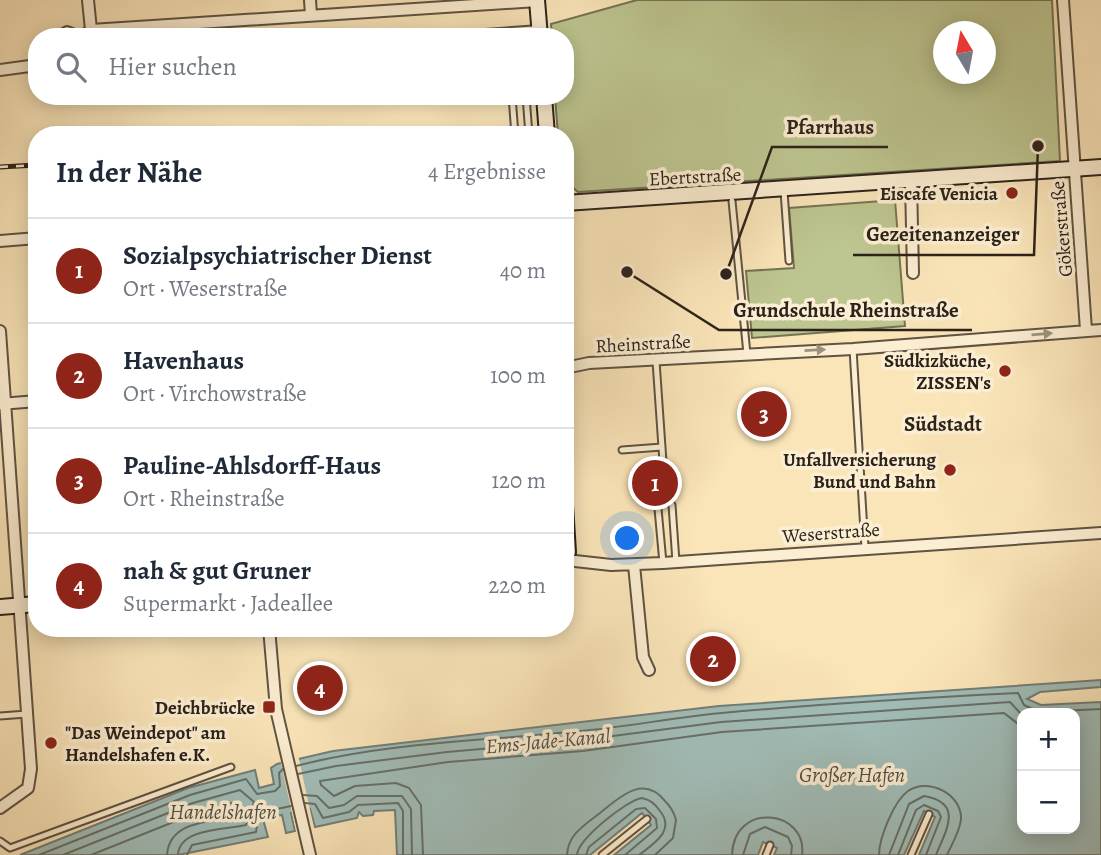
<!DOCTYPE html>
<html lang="de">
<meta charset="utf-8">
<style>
body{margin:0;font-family:Alegreya,serif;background:#f2f2f3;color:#1f2937}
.controls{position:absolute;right:21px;bottom:21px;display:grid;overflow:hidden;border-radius:14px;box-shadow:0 4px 18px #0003}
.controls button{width:63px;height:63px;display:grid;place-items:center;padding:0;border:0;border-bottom:2px solid #e0e1e3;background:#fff;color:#1f2937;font:35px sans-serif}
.compass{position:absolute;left:933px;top:21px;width:63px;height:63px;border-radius:50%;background:#fff;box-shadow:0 4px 18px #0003;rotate:350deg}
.you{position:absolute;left:628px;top:539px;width:24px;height:24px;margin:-18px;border:5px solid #fff;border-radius:50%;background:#1a73e8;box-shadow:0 0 0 10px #1a73e833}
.badge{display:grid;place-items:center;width:46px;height:46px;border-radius:50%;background:#8f2418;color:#fff;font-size:23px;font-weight:700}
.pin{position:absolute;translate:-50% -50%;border:4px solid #fff;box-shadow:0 2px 7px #0006}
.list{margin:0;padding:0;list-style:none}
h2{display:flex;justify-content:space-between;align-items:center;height:91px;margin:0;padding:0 28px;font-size:30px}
h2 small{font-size:23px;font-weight:400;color:#747a83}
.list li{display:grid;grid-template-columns:46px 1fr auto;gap:21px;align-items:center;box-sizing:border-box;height:105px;padding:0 28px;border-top:2px solid #e0e1e3}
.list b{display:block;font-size:26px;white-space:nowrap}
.list p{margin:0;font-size:23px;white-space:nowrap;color:#747a83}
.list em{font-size:23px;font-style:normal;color:#747a83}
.icon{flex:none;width:38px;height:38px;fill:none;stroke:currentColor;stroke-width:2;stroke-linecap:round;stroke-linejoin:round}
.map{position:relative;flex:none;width:1101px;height:855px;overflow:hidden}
.search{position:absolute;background:#fff;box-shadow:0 4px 18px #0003;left:28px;top:28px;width:546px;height:77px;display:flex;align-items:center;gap:18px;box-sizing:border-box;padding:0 24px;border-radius:28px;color:#747a83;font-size:26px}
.panel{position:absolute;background:#fff;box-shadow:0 4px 18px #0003;left:28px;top:126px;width:546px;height:511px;border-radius:28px}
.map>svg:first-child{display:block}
.green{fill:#bdc590;stroke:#747455;stroke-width:2;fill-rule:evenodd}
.water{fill:#a1bdb8;stroke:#727f79;stroke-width:2;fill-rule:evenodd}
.pier{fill:#fae5b9}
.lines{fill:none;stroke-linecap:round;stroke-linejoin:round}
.shore{stroke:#667069;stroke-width:2}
.lane-casing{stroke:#5f5342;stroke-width:9}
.street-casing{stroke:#5f5342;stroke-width:14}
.secondary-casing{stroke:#2b221a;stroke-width:18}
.lane{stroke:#fceed2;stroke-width:5}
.street{stroke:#fceed2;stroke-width:10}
.secondary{stroke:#fceed2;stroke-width:14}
.rail-casing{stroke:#2b221a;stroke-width:5}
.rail{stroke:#fceed2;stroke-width:2.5;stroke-dasharray:8;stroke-linecap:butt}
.oneway{fill:#9e927f}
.poi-dot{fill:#8f2418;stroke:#fceed2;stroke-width:2.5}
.labels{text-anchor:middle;stroke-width:7;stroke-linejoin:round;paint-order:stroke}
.street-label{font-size:19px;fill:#2b221a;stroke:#fceed2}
.poi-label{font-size:19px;font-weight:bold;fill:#2b221a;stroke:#fceed2;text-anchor:end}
.neighbourhood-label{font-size:21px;font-weight:bold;fill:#2b221a;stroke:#fceed2}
.water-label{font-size:21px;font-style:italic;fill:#4e5049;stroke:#fceed2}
.leader{fill:none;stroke:#2b221a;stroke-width:2.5}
.callout-dot{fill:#2b221a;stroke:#fceed2;stroke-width:2.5}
.callout-label{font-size:21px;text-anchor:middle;font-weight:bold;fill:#2b221a;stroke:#fceed2;stroke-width:7;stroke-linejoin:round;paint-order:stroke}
</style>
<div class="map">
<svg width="1101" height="855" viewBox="0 0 1101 855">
<rect width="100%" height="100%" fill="#fae5b9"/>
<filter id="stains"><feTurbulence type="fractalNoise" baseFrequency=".00286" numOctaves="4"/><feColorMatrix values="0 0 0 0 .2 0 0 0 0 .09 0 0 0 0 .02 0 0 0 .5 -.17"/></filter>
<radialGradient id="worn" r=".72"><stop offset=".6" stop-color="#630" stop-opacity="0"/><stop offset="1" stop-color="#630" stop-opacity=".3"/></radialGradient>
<path class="green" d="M637 0H1052L1060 161 578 192 565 181V135H558L555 96H565V37H552L551 24ZM944 32H986V74H944Z
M895 200 905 326 752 338 746 271 794 268 789 208Z"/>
<path class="water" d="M1101 680V687L1040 692 1027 699 1041 705 1101 702V855H919L935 817 924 811 904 855H774L777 848 763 842 758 855H614L651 825 642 813 590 855H397L395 810 374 811 373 815 363 816 359 812 357 818 315 827 310 809 291 813 295 831 286 833 282 815 263 819 268 837 178 855H20L188 788 255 770 259 788 274 784 271 768 277 764 333 751 719 706ZM1022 713H1075V829H1022Z"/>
<path class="pier" d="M298 755 314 828 308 813 295 816 299 831H296L280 759Z"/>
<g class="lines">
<path class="shore" d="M296 766C389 742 486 741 580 731 628 727 675 717 722 713 820 704 919 698 1018 693L1024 705 1039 712 1101 709
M298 774 336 766 447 752 582 740 721 722 1010 702 1022 715
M303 795 317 796 329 808 344 805 357 796H402L411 809 412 855
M305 803 315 804 323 818 349 812 358 805 398 803 403 811V855
M39 855 190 795 246 779 257 794 275 791 280 786 279 773 283 769
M63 855 193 803 240 790 254 802 246 825C225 830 179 828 178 855
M91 855 196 813 235 802 239 804 235 816C210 822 169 821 167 855
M187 855 192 845 256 832 259 813 291 806
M423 855 421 805 409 788 396 783 355 786 334 796 321 785 320 781 448 762 583 751 722 732 1004 713 1022 727
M567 855C568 834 585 825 600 813 620 797 643 774 665 801 671 807 674 812 676 820L673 838 655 855
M577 855C578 839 627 800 642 798 651 800 655 804 660 811 676 831 653 844 639 855
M586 855 589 847 636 809 645 808 656 819 657 828 625 855
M732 855C734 800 808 810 802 855
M743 855 750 834 765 827 788 837 792 846 791 855
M879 855C879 838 894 801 908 791 928 777 962 794 961 819 960 831 952 844 947 855
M889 855 909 804 924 796C964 803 946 830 936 855
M898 855 916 810 924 805 938 811 941 817 926 855"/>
<g class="lane-casing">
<path id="lane" d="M512 96 515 135
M526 96 529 135
M784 191 789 261
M732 201 747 354
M853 349 865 548
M656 361 663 462 670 479
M622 450 662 447
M657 498 663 563
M672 505 676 562
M0 716 27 714
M0 841 10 848 231 767
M602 855 647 819
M766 855 770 845
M911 855 929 814"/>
</g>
<g class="street-casing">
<path id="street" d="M88 0 91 30
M310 0 311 15
M1063 0 1086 330
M58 37 67 32 79 37
M82 37 91 30 537 1
M456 37 540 31
M0 70 37 65
M911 182 913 273
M0 241 37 238
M0 331 31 769 28 788 0 808
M565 368 589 363 853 349 1101 330
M0 404 37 401
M566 560 611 565 663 563 1101 533
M634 565 643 657 649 670
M269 628 276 709 310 855"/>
</g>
<g class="secondary-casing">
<path id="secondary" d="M537 0 540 37
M544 96 547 135
M565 203 1101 167
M565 505 568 552 565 561
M0 607 37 604"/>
</g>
<use href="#lane" class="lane"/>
<use href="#street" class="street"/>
<use href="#secondary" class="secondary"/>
<g class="rail-casing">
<path id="rail" d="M0 167 37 165"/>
</g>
<use href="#rail" class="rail"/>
</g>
<defs><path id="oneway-solid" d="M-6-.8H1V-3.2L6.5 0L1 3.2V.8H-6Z" transform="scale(1.75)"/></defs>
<g class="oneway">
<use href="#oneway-solid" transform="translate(1042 334) rotate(-5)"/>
<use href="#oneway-solid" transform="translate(815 350) rotate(-3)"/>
</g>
<g class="poi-dot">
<circle cx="1012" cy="193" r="7"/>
<circle cx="1005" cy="371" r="7"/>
<circle cx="950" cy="470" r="7"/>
<rect x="262" y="700" width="14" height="14" rx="3.5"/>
<circle cx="51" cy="743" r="7"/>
</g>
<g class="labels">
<g class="street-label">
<text transform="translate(695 176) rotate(-3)" y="7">Ebertstraße</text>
<text transform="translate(1061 229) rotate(-95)" y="7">Gökerstraße</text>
<text transform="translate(643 343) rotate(-3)" y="7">Rheinstraße</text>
<text transform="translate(831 532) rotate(-4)" y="7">Weserstraße</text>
</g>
<g class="poi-label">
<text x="998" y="200">Eiscafe Venicia</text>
<text x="991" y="367">Südkizküche,<tspan x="991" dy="22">ZISSEN's</tspan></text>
<text x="936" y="466">Unfallversicherung<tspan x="936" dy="22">Bund und Bahn</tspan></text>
<text x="255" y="714">Deichbrücke</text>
<text x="65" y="739" text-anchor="start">"Das Weindepot" am<tspan x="65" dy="22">Handelshafen e.K.</tspan></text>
</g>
<g class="neighbourhood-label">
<text x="943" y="431">Südstadt</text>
</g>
<g class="water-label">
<text transform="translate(548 741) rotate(-5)" y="7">Ems-Jade-Kanal</text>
<text x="852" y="782">Großer Hafen</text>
<text x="223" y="819">Handelshafen</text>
</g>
</g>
<path class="leader" d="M726 274L772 147H888M1038 146L1034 255H853M627 272L719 330H972"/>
<g class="callout-dot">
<circle cx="726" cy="274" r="7"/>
<circle cx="1038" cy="146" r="7"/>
<circle cx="627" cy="272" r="7"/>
</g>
<g class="callout-label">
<text x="830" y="134">Pfarrhaus</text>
<text x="943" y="241">Gezeitenanzeiger</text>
<text x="846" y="317">Grundschule Rheinstraße</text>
</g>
<rect width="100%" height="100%" filter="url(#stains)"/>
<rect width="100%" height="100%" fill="url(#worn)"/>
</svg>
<div class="controls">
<button>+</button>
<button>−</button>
</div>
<svg class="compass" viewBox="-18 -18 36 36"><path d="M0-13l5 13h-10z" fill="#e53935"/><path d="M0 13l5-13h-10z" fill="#747a83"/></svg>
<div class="you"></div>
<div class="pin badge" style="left:655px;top:483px">1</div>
<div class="pin badge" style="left:713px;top:659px">2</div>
<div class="pin badge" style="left:764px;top:414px">3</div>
<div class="pin badge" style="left:320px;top:688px">4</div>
<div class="search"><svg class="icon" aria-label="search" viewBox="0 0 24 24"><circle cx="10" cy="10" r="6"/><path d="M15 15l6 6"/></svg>Hier suchen</div>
<section class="panel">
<h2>In der Nähe<small>4 Ergebnisse</small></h2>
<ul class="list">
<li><span class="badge">1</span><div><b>Sozialpsychiatrischer Dienst</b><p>Ort · Weserstraße</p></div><em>40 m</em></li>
<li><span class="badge">2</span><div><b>Havenhaus</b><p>Ort · Virchowstraße</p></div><em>100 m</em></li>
<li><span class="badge">3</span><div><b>Pauline-Ahlsdorff-Haus</b><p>Ort · Rheinstraße</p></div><em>120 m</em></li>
<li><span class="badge">4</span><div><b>nah &amp; gut Gruner</b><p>Supermarkt · Jadeallee</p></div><em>220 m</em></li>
</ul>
</section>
</div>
